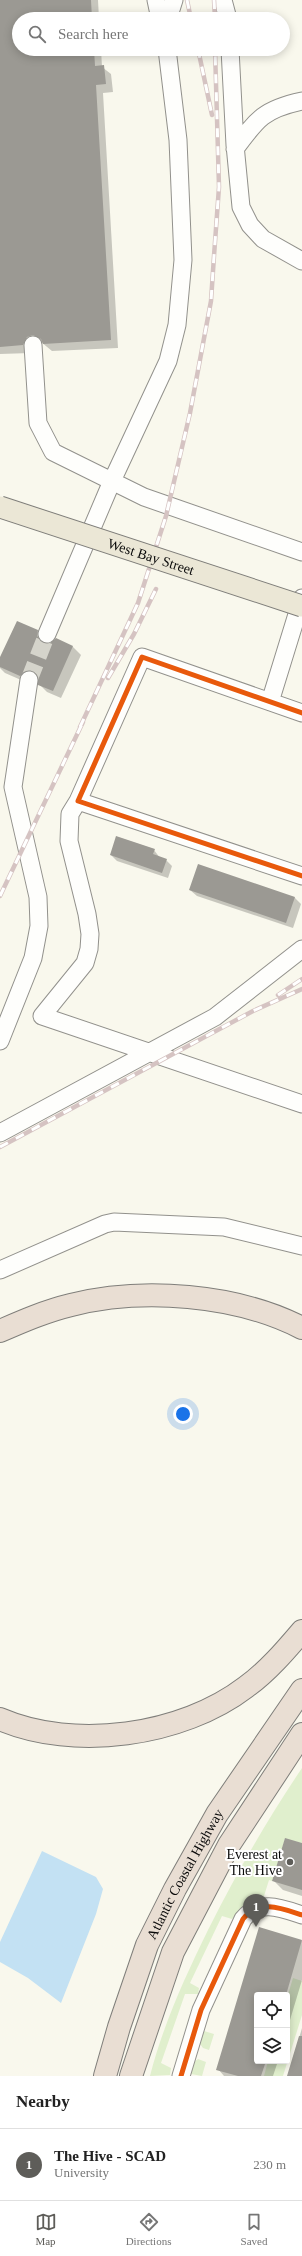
<!DOCTYPE html>
<style>
body{margin:0;font-family:"Times New Roman",serif;background:#f6f6f6;color:#222}
.controls{position:absolute;right:12px;bottom:12px;display:grid;overflow:hidden;border-radius:4px;box-shadow:0 2px 10px #0003}
.controls button{width:36px;height:36px;display:grid;place-items:center;padding:0;border:0;border-bottom:1px solid #e0e0e0;background:#fff;color:#222;font:20px sans-serif}
.you{position:absolute;left:183px;top:1414px;width:14px;height:14px;margin:-10px;border:3px solid #fff;border-radius:50%;background:#1a73e8;box-shadow:0 0 0 6px #1a73e833}
.badge{display:grid;place-items:center;width:26px;height:26px;border-radius:50%;background:#5e5d59;color:#fff;font-size:13px;font-weight:700}
.pin{position:absolute;translate:-50% -33px;filter:drop-shadow(0 1px 2px #0008)}
.pin::after{content:'';position:absolute;top:21px;width:14px;height:12px;background:inherit;clip-path:polygon(0 0,100% 0,50% 100%)}
.list{margin:0;padding:0;list-style:none}
h2{display:flex;justify-content:space-between;align-items:center;height:52px;margin:0;padding:0 16px;font-size:17px}
h2 small{font-size:13px;font-weight:400;color:#767676}
.list li{display:grid;grid-template-columns:26px 1fr auto;gap:12px;align-items:center;box-sizing:border-box;height:72px;padding:0 16px;border-top:1px solid #e0e0e0}
.list b{display:block;font-size:15px;white-space:nowrap}
.list p{margin:0;font-size:13px;white-space:nowrap;color:#767676}
.list em{font-size:13px;font-style:normal;color:#767676}
.icon{flex:none;width:22px;height:22px;fill:none;stroke:currentColor;stroke-width:2;stroke-linecap:round;stroke-linejoin:round}
.map{position:relative;flex:none;width:302px;height:2076px;overflow:hidden}
.search{position:absolute;background:#fff;box-shadow:0 2px 10px #0003;left:12px;right:12px;top:12px;height:44px;display:flex;align-items:center;gap:10px;box-sizing:border-box;padding:0 14px;border-radius:22px;color:#767676;font-size:15px}
.sheet{height:124px;background:#fff}
nav{display:flex;justify-content:space-around;align-items:center;box-sizing:border-box;height:56px;border-top:1px solid #e0e0e0;background:#fff;font-size:11px;color:#767676}
nav a{display:grid;justify-items:center;gap:2px}
nav .on{color:#5e5d59}
.map>svg:first-child{display:block}
.green{fill:#e0efcd}
.water{fill:#c3e1f3}
.shadow{fill:#0003}
.building{fill:#9b9993}
.lines{fill:none;stroke-linecap:round;stroke-linejoin:round}
.minor-tunnel{stroke:#d5d4cb;stroke-width:17;stroke-dasharray:17 8;stroke-linecap:butt}
.minor-casing{stroke:#92918c;stroke-width:19}
.highway-casing{stroke:#7f7e7a;stroke-width:24}
.minor{stroke:#fefefc;stroke-width:17}
.highway{stroke:#e9ded3;stroke-width:22}
.rail-casing{stroke:#d5c3c2;stroke-width:4.5}
.rail{stroke:#fff;stroke-width:3;stroke-dasharray:9;stroke-linecap:butt}
.major-bridge-casing{stroke:#7f7e7a;stroke-width:23;stroke-linecap:butt}
.major-bridge{stroke:#ebe7d6;stroke-width:21}
.cycleway-casing{stroke:#fff;stroke-width:8}
.cycleway{stroke:#e8590c;stroke-width:5}
.poi-dot{fill:#5e5d59;stroke:#fff;stroke-width:1.5}
.labels{text-anchor:middle;stroke-width:4;stroke-linejoin:round;paint-order:stroke}
.street-label{font-size:14px;fill:#0a0a0a;stroke:#fff}
.poi-label{font-size:14px;fill:#0a0a0a;stroke:#fff;text-anchor:end}
</style>
<div class="map">
<svg width="302" height="2076" viewBox="0 0 302 2076">
<rect width="100%" height="100%" fill="#f9f8ed"/>
<path class="green" d="M302 1768V1843L285 1839 272 1881 269 1880 264 1896 247 1901 232 1919 222 1916 190 1983 199 1988 198 1994H185L161 2063 171 2068 170 2075 150 2076C163 2025 185 1977 208 1930 236 1874 267 1820 302 1768Z
M293 1978 302 1981V2015L283 2076H264L268 2061H287V1998Z
M204 2031 214 2034 209 2050 203 2048 200 2044Z
M198 2059 206 2062 202 2076 191 2074 194 2062Z"/>
<path class="water" d="M42 1851 96 1877 103 1889 96 1914 61 2003 28 1978 0 1962V1942Z"/>
<path class="shadow" d="M0 0H98L99 19H19V49H101L102 67 111 74 113 92 103 93 118 348 52 351 41 342 35 344 31 353 0 354Z
M37 631 45 639 44 644 49 645 56 639 73 647 81 655 61 698 47 692 39 684V679L34 678 28 683 5 673 0 668V659Z
M154 850 160 858 166 860 172 866 168 878 117 861 111 855Z
M190 890 295 898 301 904 293 928 197 896Z
M302 1844V1896L283 1890 273 1880Z
M260 1928 302 1941V1980L287 2030V1995H257V2061H278L273 2076H224L218 2069Z
M302 2028V2076H288Z"/>
<path class="building" d="M0 0H91L92 19H19V49H94L95 66 104 65 106 84 96 85 111 340 43 344 41 339 33 335 27 337 23 345 0 347Z
M17 621 38 630 37 636 43 643 49 644 56 638 73 646 53 691 38 685V677L35 672 26 671 20 676 0 667V657Z
M116 836 155 849 153 854 167 859 162 873 110 855Z
M198 864 295 897 286 923 189 890Z
M285 1838 302 1843V1890L272 1881Z
M259 1927 302 1940 286 1995H257V2061H266L261 2076H238L216 2070Z
M299 2036H302V2076H287Z"/>
<g class="lines">
<path class="minor-tunnel" d="M29 680 47 634"/>
<g class="minor-casing">
<path id="minor" d="M156 0 160 19
M223 0 228 19
M168 19 174 0
M230 49 235 145 241 207 250 225 263 239 302 261
M235 149C257 119 264 109 302 101
M33 345 38 423 53 452 144 497 302 552
M47 634 112 481 168 361 177 325 183 260 178 140 167 49
M270 702 302 598
M302 713 142 657 78 801 302 876
M78 801 70 814 69 841 87 914 90 934 89 949 85 963 42 1016 302 1104
M0 1041 33 958 39 926 38 897 13 787 29 680
M0 1133 215 1017 302 949
M0 1270 105 1224 114 1222 224 1227 302 1246
M181 2076 201 2010 243 1919C259 1899 281 1908 302 1915"/>
</g>
<g class="highway-casing">
<g id="highway">
<path d="M0 1331C23 1321 46 1311 71 1305 142 1287 236 1294 302 1328"/>
<path d="M0 1719C74 1751 182 1736 246 1687 267 1672 285 1651 302 1631"/>
<path id="s1" d="M105 2076 119 2027 147 1945 175 1889 217 1814 302 1690"/>
<path d="M131 2076 173 1952 229 1845 302 1734"/>
</g>
</g>
<use href="#minor" class="minor"/>
<use href="#highway" class="highway"/>
<g class="rail-casing">
<path id="rail" d="M187 0 191 19
M214 0 215 19
M198 49 212 115
M108 678 134 634 156 589
M80 727 138 603 166 516 190 413 211 301 214 256 219 187 215 49
M0 896 83 722
M278 995 302 979
M0 1147 253 1011 302 989"/>
</g>
<use href="#rail" class="rail"/>
<g class="major-bridge-casing">
<g id="major-bridge">
<path id="s2" d="M0 507 302 606"/>
</g>
</g>
<use href="#major-bridge" class="major-bridge"/>
<g class="cycleway-casing">
<path id="cycleway" d="M302 713 142 657 78 801 302 876
M181 2076 201 2010 243 1919C259 1899 281 1908 302 1915"/>
</g>
<use href="#cycleway" class="cycleway"/>
</g>
<circle class="poi-dot" cx="290" cy="1862" r="4"/>
<g class="labels">
<g class="street-label">
<text dy="5" stroke="none"><textPath href="#s2" startOffset="159">West Bay Street</textPath></text>
<text dy="5" stroke="none"><textPath href="#s1" startOffset="218">Atlantic Coastal Highway</textPath></text>
</g>
<g class="poi-label">
<text x="282" y="1859">Everest at<tspan x="282" dy="16">The Hive</tspan></text>
</g>
</g>
</svg>
<div class="controls">
<button><svg class="icon" aria-label="locate" viewBox="0 0 24 24"><circle cx="12" cy="12" r="6"/><path d="M12 2v4M12 18v4M2 12h4M18 12h4"/></svg></button>
<button><svg class="icon" aria-label="layers" viewBox="0 0 24 24"><path d="M12 4l9 5-9 5-9-5zM3 14l9 5 9-5"/></svg></button>
</div>
<div class="you"></div>
<div class="pin badge" style="left:256px;top:1927px">1</div>
<div class="search"><svg class="icon" aria-label="search" viewBox="0 0 24 24"><circle cx="10" cy="10" r="6"/><path d="M15 15l6 6"/></svg>Search here</div>
</div>
<section class="sheet">
<h2>Nearby<small></small></h2>
<ul class="list">
<li><span class="badge">1</span><div><b>The Hive - SCAD</b><p>University</p></div><em>230 m</em></li>
</ul>
</section>
<nav>
<a class="on"><svg class="icon" aria-label="map" viewBox="0 0 24 24"><path d="M3 6l6-2 6 2 6-2v14l-6 2-6-2-6 2zM9 4v14M15 6v14"/></svg>Map</a>
<a><svg class="icon" aria-label="directions" viewBox="0 0 24 24"><path d="M12 3l9 9-9 9-9-9zM9 14v-3h6M13 9l2 2-2 2"/></svg>Directions</a>
<a><svg class="icon" aria-label="saved" viewBox="0 0 24 24"><path d="M7 4h10v16l-5-4-5 4z"/></svg>Saved</a>
</nav>
